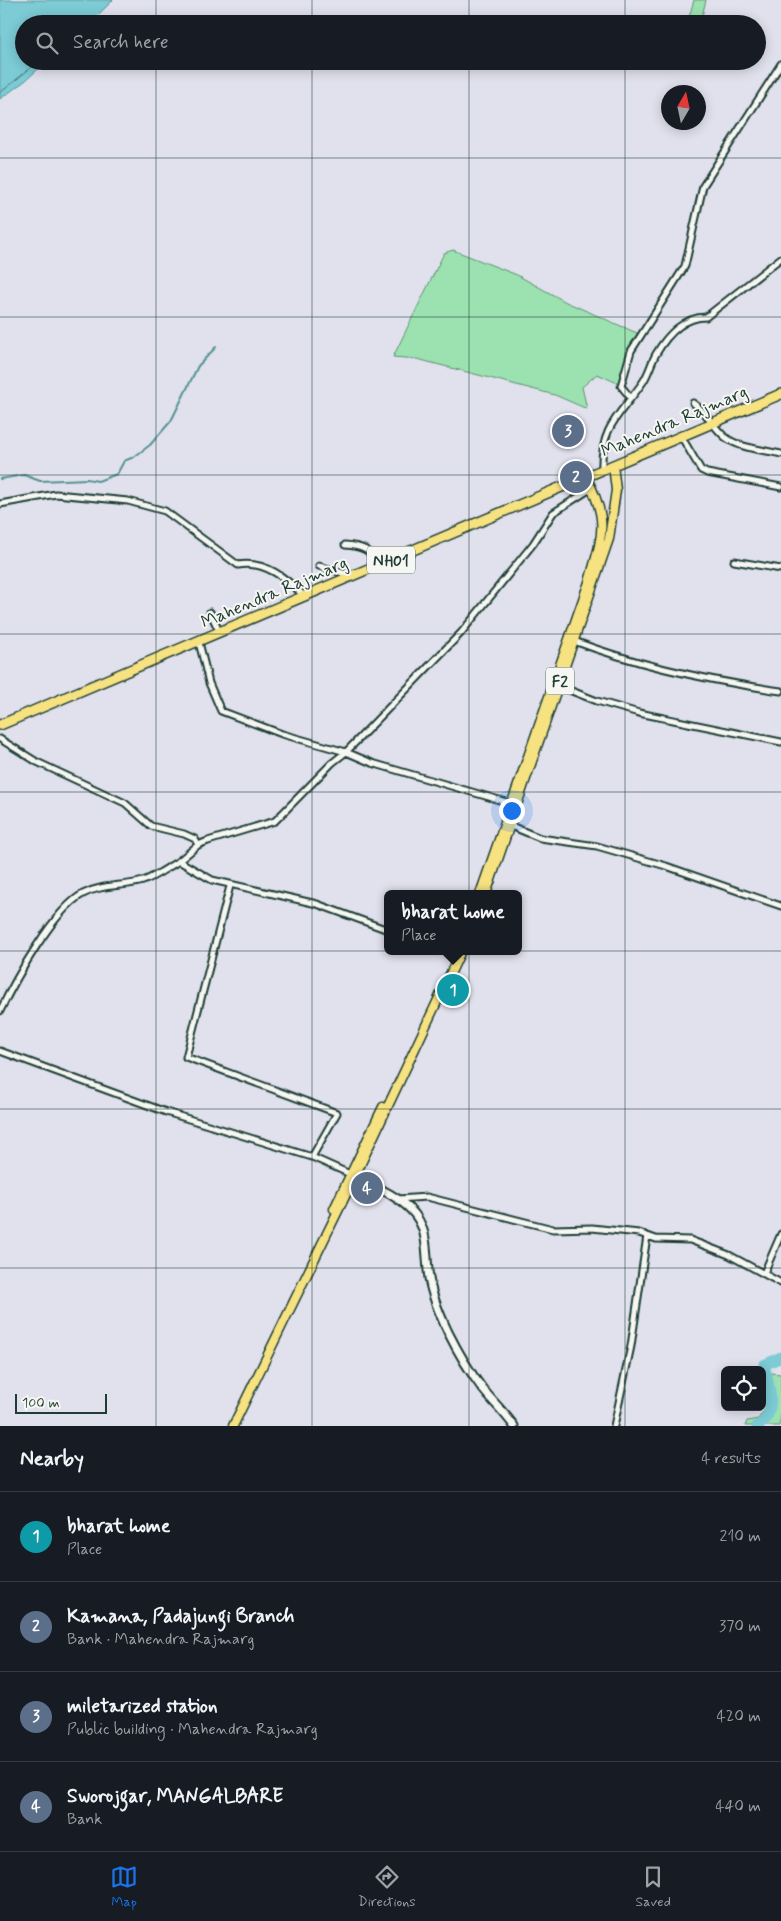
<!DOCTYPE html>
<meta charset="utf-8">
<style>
body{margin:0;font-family:Mynerve,sans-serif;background:#242831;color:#f1f3f6}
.controls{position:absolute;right:15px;bottom:15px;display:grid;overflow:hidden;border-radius:8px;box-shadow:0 2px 12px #0003}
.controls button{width:45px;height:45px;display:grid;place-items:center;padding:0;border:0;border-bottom:1px solid #363941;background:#171b24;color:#f1f3f6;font:25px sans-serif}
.compass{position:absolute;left:661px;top:85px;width:45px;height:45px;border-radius:50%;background:#171b24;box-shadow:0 2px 12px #0003;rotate:9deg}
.scale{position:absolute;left:15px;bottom:12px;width:92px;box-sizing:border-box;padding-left:5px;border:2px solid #1f3d34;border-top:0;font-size:14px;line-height:18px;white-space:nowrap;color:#1f3d34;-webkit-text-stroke:4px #f6f6f2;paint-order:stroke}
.you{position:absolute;left:511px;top:810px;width:18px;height:18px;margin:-12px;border:4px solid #fff;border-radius:50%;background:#1a73e8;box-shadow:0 0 0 8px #1a73e833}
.badge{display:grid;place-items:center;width:32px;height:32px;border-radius:50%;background:#1a73e8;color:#fff;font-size:16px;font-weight:700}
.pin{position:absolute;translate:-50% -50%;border:2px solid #fff;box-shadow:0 1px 5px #0006}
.popup{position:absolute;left:384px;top:890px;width:138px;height:65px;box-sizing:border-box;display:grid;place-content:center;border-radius:8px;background:#171b24;filter:drop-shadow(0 1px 4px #0005);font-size:16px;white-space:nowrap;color:#9ea1a6}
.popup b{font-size:19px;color:#f1f3f6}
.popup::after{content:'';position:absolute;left:50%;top:100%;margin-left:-10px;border:10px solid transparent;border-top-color:#171b24}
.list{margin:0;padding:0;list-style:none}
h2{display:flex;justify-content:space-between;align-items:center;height:65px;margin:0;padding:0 20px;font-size:21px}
h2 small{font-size:16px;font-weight:400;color:#9ea1a6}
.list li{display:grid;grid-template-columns:32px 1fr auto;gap:15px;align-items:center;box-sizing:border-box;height:90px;padding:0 20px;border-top:1px solid #363941}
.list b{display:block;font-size:19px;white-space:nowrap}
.list p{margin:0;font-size:16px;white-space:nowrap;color:#9ea1a6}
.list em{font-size:16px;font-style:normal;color:#9ea1a6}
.icon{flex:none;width:28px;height:28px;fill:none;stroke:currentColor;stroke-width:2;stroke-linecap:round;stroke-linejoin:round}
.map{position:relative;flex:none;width:781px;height:1426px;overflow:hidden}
.search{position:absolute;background:#171b24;box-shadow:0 2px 12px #0003;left:15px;right:15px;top:15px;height:55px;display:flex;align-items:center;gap:12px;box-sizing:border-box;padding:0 18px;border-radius:28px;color:#9ea1a6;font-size:19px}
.sheet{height:425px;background:#171b24}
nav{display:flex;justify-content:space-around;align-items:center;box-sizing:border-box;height:70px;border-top:1px solid #363941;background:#171b24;font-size:14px;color:#9ea1a6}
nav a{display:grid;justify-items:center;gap:2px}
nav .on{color:#1a73e8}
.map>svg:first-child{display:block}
.green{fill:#9be2b0;stroke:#5d9072}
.water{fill:#7bcbd5;stroke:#569295}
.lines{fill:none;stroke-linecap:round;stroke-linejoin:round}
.shore{stroke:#447674;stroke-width:1}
.stream{stroke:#569295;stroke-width:2}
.river{stroke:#7bcbd5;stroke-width:11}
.street-casing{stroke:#1f3d34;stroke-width:9}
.secondary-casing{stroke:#1f3d34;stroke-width:11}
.primary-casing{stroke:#1f3d34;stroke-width:11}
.highway-casing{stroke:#1f3d34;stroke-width:12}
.street{stroke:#f6f6f2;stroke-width:5}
.secondary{stroke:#f6f6f2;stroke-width:7}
.primary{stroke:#f6e281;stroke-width:8}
.highway{stroke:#f6e281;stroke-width:9}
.grid{fill:none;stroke:#1f3d34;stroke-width:1;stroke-opacity:0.55}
.labels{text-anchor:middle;stroke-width:4;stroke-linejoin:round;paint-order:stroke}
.shield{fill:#f6f6f2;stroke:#60746d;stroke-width:1}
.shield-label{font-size:16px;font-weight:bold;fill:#1f3d34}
.street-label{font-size:18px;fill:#1f3d34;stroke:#f6f6f2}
</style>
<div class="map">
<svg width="781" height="1426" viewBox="0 0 781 1426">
<rect width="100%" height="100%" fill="#e0e1ed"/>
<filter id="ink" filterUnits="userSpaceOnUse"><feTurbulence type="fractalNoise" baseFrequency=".02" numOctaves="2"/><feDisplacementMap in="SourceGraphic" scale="10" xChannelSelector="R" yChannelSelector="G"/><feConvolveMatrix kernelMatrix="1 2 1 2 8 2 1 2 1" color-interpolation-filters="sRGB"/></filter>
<g filter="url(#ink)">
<path class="green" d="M694 0H706L700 24H687Z
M453 250 517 275 566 302 637 333 622 385 597 374 582 387 587 409 555 395 417 359 393 357 444 253Z
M762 1372 781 1374V1415L779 1426H745L747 1421 758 1419 765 1409 762 1406Z"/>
<path class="water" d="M0 0H113L89 24H24V61H47L25 81 0 99Z"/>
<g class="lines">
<path class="shore" d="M0 93 39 61"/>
<path class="stream" d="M0 479 24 475 40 481 87 479 98 481 117 474 124 461 134 457 150 445 171 421 198 366 216 347"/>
<path class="river" d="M757 1426C779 1415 769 1383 764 1365L781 1357"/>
<g class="street-casing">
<path id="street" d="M630 397 621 386 631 351 685 266 703 186 781 64
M693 403C707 412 712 426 725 437 738 448 765 450 781 454
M681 436 701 470 707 473 781 487
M602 470C600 426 621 414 643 382 649 373 651 363 656 354 667 335 684 317 706 317L781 258
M0 504 56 494 128 501 165 511 238 565C265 560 287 579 304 596
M345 545C362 546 371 550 380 565
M734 561 781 569
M319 566 350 575
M210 612 220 633
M574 641C640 666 711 681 781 691
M199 642 209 683 221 711 282 734 346 752 332 763 275 821 208 841 198 845 179 861 212 880 317 904 388 930
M559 686 597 701 639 713 781 742
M0 739 37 762 125 803 151 826 184 834 195 839 198 845
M513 804 372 763 346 752 461 633 533 544 553 513 592 488
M511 826 540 838 597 846 666 866 781 906
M230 886 186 1057 337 1113 312 1157
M455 951 456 952
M0 1011C15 980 54 909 83 894 102 884 123 887 143 881 155 877 168 867 179 861
M0 1051 166 1112 312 1157 350 1174
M398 1199 427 1197 553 1229 592 1228 639 1233 656 1239 690 1240 729 1255 781 1283
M764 1273 781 1234
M614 1426 631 1346 647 1236"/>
</g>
<g class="secondary-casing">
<path id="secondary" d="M355 1176C374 1186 396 1195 411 1210 430 1229 425 1254 429 1278 432 1297 440 1315 448 1332 458 1352 469 1371 482 1388 492 1401 504 1412 514 1426"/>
</g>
<g class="primary-casing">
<path id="primary" d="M480 894 589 582C602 536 610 521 586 477
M486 894 609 539 616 490 613 465
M334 1209 383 1107
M233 1426 355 1176 461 951"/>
</g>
<g class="highway-casing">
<path id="highway" d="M0 725 781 394"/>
</g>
<use href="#street" class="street"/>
<use href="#secondary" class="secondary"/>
<use href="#primary" class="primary"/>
<use href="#highway" class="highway"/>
</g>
</g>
<path class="grid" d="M156 0V24M312 0V24M469 0V24M625 0V24M156 61V1426M312 61V1426M469 61V1426M625 61V1426M0 158H781M0 317H781M0 475H781M0 634H781M0 792H781M0 951H781M0 1109H781M0 1268H781"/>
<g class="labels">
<g class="shield">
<rect x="367" y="546.5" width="48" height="27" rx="4"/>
<rect x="546" y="667.5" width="28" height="27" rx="4"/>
</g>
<g class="shield-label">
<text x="391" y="566">NH01</text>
<text x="560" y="687">F2</text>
</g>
<g class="street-label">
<text transform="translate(674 421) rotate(-23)" y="6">Mahendra Rajmarg</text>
<text transform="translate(274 592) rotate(-23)" y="6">Mahendra Rajmarg</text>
</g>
</g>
</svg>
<div class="controls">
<button><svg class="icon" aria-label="locate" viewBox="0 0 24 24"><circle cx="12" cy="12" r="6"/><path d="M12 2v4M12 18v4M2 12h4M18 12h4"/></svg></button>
</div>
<svg class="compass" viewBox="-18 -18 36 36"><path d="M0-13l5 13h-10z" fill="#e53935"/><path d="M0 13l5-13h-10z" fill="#9ea1a6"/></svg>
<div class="scale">100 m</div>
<div class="you"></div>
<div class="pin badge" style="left:453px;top:990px;background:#0f9aa8">1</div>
<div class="popup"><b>bharat home</b>Place</div>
<div class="pin badge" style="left:576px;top:477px;background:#5c6f8a">2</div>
<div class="pin badge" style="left:568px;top:431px;background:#5c6f8a">3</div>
<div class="pin badge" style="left:367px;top:1188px;background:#5c6f8a">4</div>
<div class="search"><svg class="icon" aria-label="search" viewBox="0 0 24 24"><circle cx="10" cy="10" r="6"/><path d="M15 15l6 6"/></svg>Search here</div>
</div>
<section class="sheet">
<h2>Nearby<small>4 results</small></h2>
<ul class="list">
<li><span class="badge" style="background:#0f9aa8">1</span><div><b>bharat home</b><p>Place</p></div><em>210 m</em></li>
<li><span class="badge" style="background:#5c6f8a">2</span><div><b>Kamana, Padajungi Branch</b><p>Bank · Mahendra Rajmarg</p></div><em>370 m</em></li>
<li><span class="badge" style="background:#5c6f8a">3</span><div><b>miletarized station</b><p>Public building · Mahendra Rajmarg</p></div><em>420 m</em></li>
<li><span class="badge" style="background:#5c6f8a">4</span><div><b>Sworojgar, MANGALBARE</b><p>Bank</p></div><em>440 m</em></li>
</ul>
</section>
<nav>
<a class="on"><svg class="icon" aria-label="map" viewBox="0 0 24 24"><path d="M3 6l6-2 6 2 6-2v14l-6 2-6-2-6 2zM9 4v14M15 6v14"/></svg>Map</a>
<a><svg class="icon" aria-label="directions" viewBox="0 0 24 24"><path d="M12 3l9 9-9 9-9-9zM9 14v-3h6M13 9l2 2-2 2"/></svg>Directions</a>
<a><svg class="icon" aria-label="saved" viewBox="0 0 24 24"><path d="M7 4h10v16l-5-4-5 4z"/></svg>Saved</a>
</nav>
